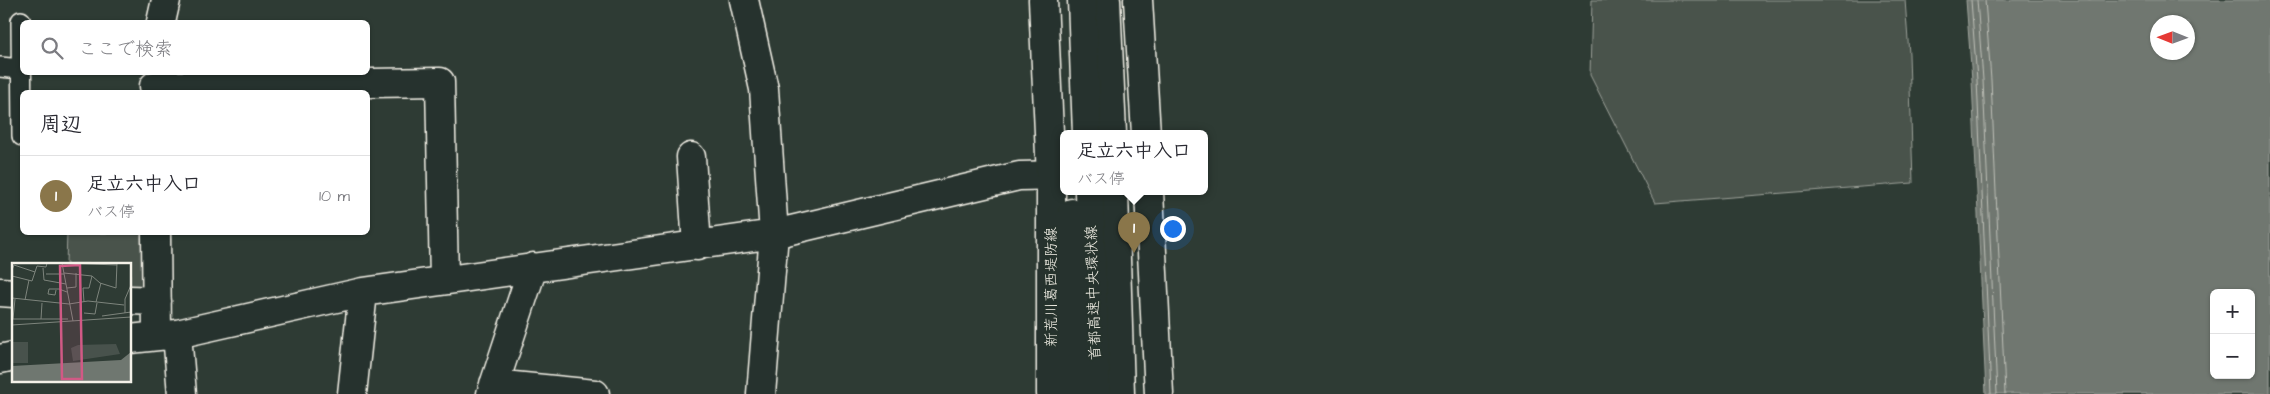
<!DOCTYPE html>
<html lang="ja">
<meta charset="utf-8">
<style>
body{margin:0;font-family:"Architects Daughter","Klee One",sans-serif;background:#f7f7f7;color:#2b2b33}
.controls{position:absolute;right:15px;bottom:15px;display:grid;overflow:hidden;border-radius:8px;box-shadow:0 1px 4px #0004}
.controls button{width:45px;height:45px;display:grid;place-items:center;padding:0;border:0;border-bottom:1px solid #e1e1e2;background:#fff;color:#2b2b33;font:25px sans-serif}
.compass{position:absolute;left:2150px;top:15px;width:45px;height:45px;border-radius:50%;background:#fff;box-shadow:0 1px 4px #0004;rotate:271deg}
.you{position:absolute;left:1172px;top:228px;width:18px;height:18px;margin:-12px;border:4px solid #fff;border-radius:50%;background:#1a73e8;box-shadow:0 0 0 8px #1a73e833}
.badge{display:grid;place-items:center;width:32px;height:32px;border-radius:50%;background:#8a764a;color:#fff;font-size:16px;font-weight:700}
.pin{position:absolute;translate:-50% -41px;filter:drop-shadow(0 1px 2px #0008)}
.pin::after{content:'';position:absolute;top:26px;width:18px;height:15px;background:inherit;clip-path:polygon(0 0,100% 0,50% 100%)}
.popup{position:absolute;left:1060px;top:130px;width:148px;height:65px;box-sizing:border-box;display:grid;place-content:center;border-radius:8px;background:#fff;filter:drop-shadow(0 1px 4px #0005);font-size:16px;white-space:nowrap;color:#7c7c81}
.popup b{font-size:19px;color:#2b2b33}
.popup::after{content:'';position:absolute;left:50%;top:100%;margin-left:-10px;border:10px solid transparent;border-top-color:#fff}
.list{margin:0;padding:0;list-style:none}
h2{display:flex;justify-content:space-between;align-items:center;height:65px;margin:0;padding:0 20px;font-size:21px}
h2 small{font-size:16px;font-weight:400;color:#7c7c81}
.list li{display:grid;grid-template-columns:32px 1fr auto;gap:15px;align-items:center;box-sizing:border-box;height:80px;padding:0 20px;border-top:1px solid #e1e1e2}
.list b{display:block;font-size:19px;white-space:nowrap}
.list p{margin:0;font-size:16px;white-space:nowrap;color:#7c7c81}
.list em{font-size:16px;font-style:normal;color:#7c7c81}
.icon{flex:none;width:28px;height:28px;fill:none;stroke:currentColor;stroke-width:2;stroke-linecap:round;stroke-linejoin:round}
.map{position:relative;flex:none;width:2270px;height:394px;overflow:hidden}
.search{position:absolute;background:#fff;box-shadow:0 1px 4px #0004;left:20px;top:20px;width:350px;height:55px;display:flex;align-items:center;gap:12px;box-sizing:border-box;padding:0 18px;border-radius:8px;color:#7c7c81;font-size:19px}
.panel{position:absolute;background:#fff;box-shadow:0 1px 4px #0004;left:20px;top:90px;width:350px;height:145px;border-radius:8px}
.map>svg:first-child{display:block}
.green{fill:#48524c;stroke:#9ea29a}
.water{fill:#6f7770;stroke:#a4a8a0;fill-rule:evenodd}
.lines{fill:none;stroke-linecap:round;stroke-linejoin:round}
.shore{stroke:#bfc0b8;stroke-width:1}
.lane-casing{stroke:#f4f1e8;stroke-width:22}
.street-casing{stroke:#f4f1e8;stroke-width:31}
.secondary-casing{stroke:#f4f1e8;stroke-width:31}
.highway-casing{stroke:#f4f1e8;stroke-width:31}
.lane{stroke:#26332d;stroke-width:19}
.street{stroke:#26332d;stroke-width:28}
.secondary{stroke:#26332d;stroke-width:28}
.highway{stroke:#26332d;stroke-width:28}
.labels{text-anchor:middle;stroke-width:4;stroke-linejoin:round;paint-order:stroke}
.street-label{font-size:15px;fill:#f4f1e8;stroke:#26332d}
.inset-road{fill:none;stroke:#7d847c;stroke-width:1}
.view{fill:#d15985;fill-opacity:0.15;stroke:#d15985;stroke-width:2.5}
.inset-edge{fill:none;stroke:#f4f1e8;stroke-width:2.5}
</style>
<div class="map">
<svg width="2270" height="394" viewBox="0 0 2270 394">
<rect width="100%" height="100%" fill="#2e3b34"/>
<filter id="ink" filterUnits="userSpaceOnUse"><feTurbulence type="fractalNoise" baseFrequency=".02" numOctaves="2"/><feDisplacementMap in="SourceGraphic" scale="10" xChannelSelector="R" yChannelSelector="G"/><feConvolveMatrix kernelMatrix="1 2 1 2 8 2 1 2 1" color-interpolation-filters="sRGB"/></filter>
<g filter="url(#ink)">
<path class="green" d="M1592 0H1905L1909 54 1913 183 1655 203 1590 75Z
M67 233H143L142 291 130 290V264H66Z"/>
<path class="water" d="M1966 0H2270V394H1986L1972 80ZM2158 22H2188V52H2158ZM2214 293H2251V375H2214Z"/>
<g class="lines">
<path class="shore" d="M1971 0 1977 80 1991 394
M1977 0 1983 80 1997 394
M1985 0 1991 80 2005 394"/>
<g class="lane-casing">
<path id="lane" d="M21 21 22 136
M0 67 21 69"/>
</g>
<g class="street-casing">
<path id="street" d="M744 0 764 89 774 234 761 394
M161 22 166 0
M154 86 440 82 444 280
M691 157 697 246
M156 232 157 335
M0 292 14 293
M130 300 157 301
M177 334 182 394
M130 339 177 334 363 292 774 234 1019 176 1064 175
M0 359 14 356
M494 384 595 394
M352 394 363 292
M491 394 533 267"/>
</g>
<g class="secondary-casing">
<path id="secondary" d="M1043 0 1051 177V394
M1106 0 1112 134
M1114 192 1120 394"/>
</g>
<g class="highway-casing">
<path id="highway" d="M1082 0 1087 134
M1138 0 1146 134
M1089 192 1096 394
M1149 192 1159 394
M1072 394V213"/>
</g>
<use href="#lane" class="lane"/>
<use href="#street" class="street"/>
<use href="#secondary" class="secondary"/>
<use href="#highway" class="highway"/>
</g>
</g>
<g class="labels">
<g class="street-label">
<text transform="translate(1051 287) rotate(-90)" y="5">新荒川葛西堤防線</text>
<text transform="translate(1093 293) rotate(-92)" y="5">首都高速中央環状線</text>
</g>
</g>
<g transform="translate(12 263)">
<rect width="119" height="119" fill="#2e3b34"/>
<path d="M0 79H16V100H0ZM104 81 108 91 61 98 59 85 66 82Z" fill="#48524c"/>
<path d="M119 89V119H0V103L109 97Z" fill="#6f7770"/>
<path class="inset-road" d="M50 0 61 58M52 0 105 2M31 5 32 17 54 21M0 7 2 2 23 9 20 18 0 13M23 9 25 3 34 4 35 0M52 10 80 13 88 20 104 25 105 0M34 11H52M55 25 64 24V10M44 27 43 32 36 31 37 26H47L55 29M0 35 57 41 76 38 112 42M13 37 17 17M72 39 71 25H77L80 13M84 39 89 20M72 50 83 51 85 40M113 50V36L119 22M90 53 119 49M0 56H56M1 56 3 36M29 56 30 40M0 62 119 54"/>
<path class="view" d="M68 2 70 116H50L48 3Z"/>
<rect width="119" height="119" class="inset-edge"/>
</g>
</svg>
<div class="controls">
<button>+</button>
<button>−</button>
</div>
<svg class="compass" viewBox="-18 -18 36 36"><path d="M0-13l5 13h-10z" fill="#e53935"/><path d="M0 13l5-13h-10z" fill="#7c7c81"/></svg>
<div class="you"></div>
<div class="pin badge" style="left:1134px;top:253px">1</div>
<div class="popup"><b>足立六中入口</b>バス停</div>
<div class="search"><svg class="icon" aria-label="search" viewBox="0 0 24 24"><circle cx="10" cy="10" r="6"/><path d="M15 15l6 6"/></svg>ここで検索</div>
<section class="panel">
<h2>周辺<small></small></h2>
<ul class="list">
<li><span class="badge">1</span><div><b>足立六中入口</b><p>バス停</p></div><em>10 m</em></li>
</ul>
</section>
</div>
